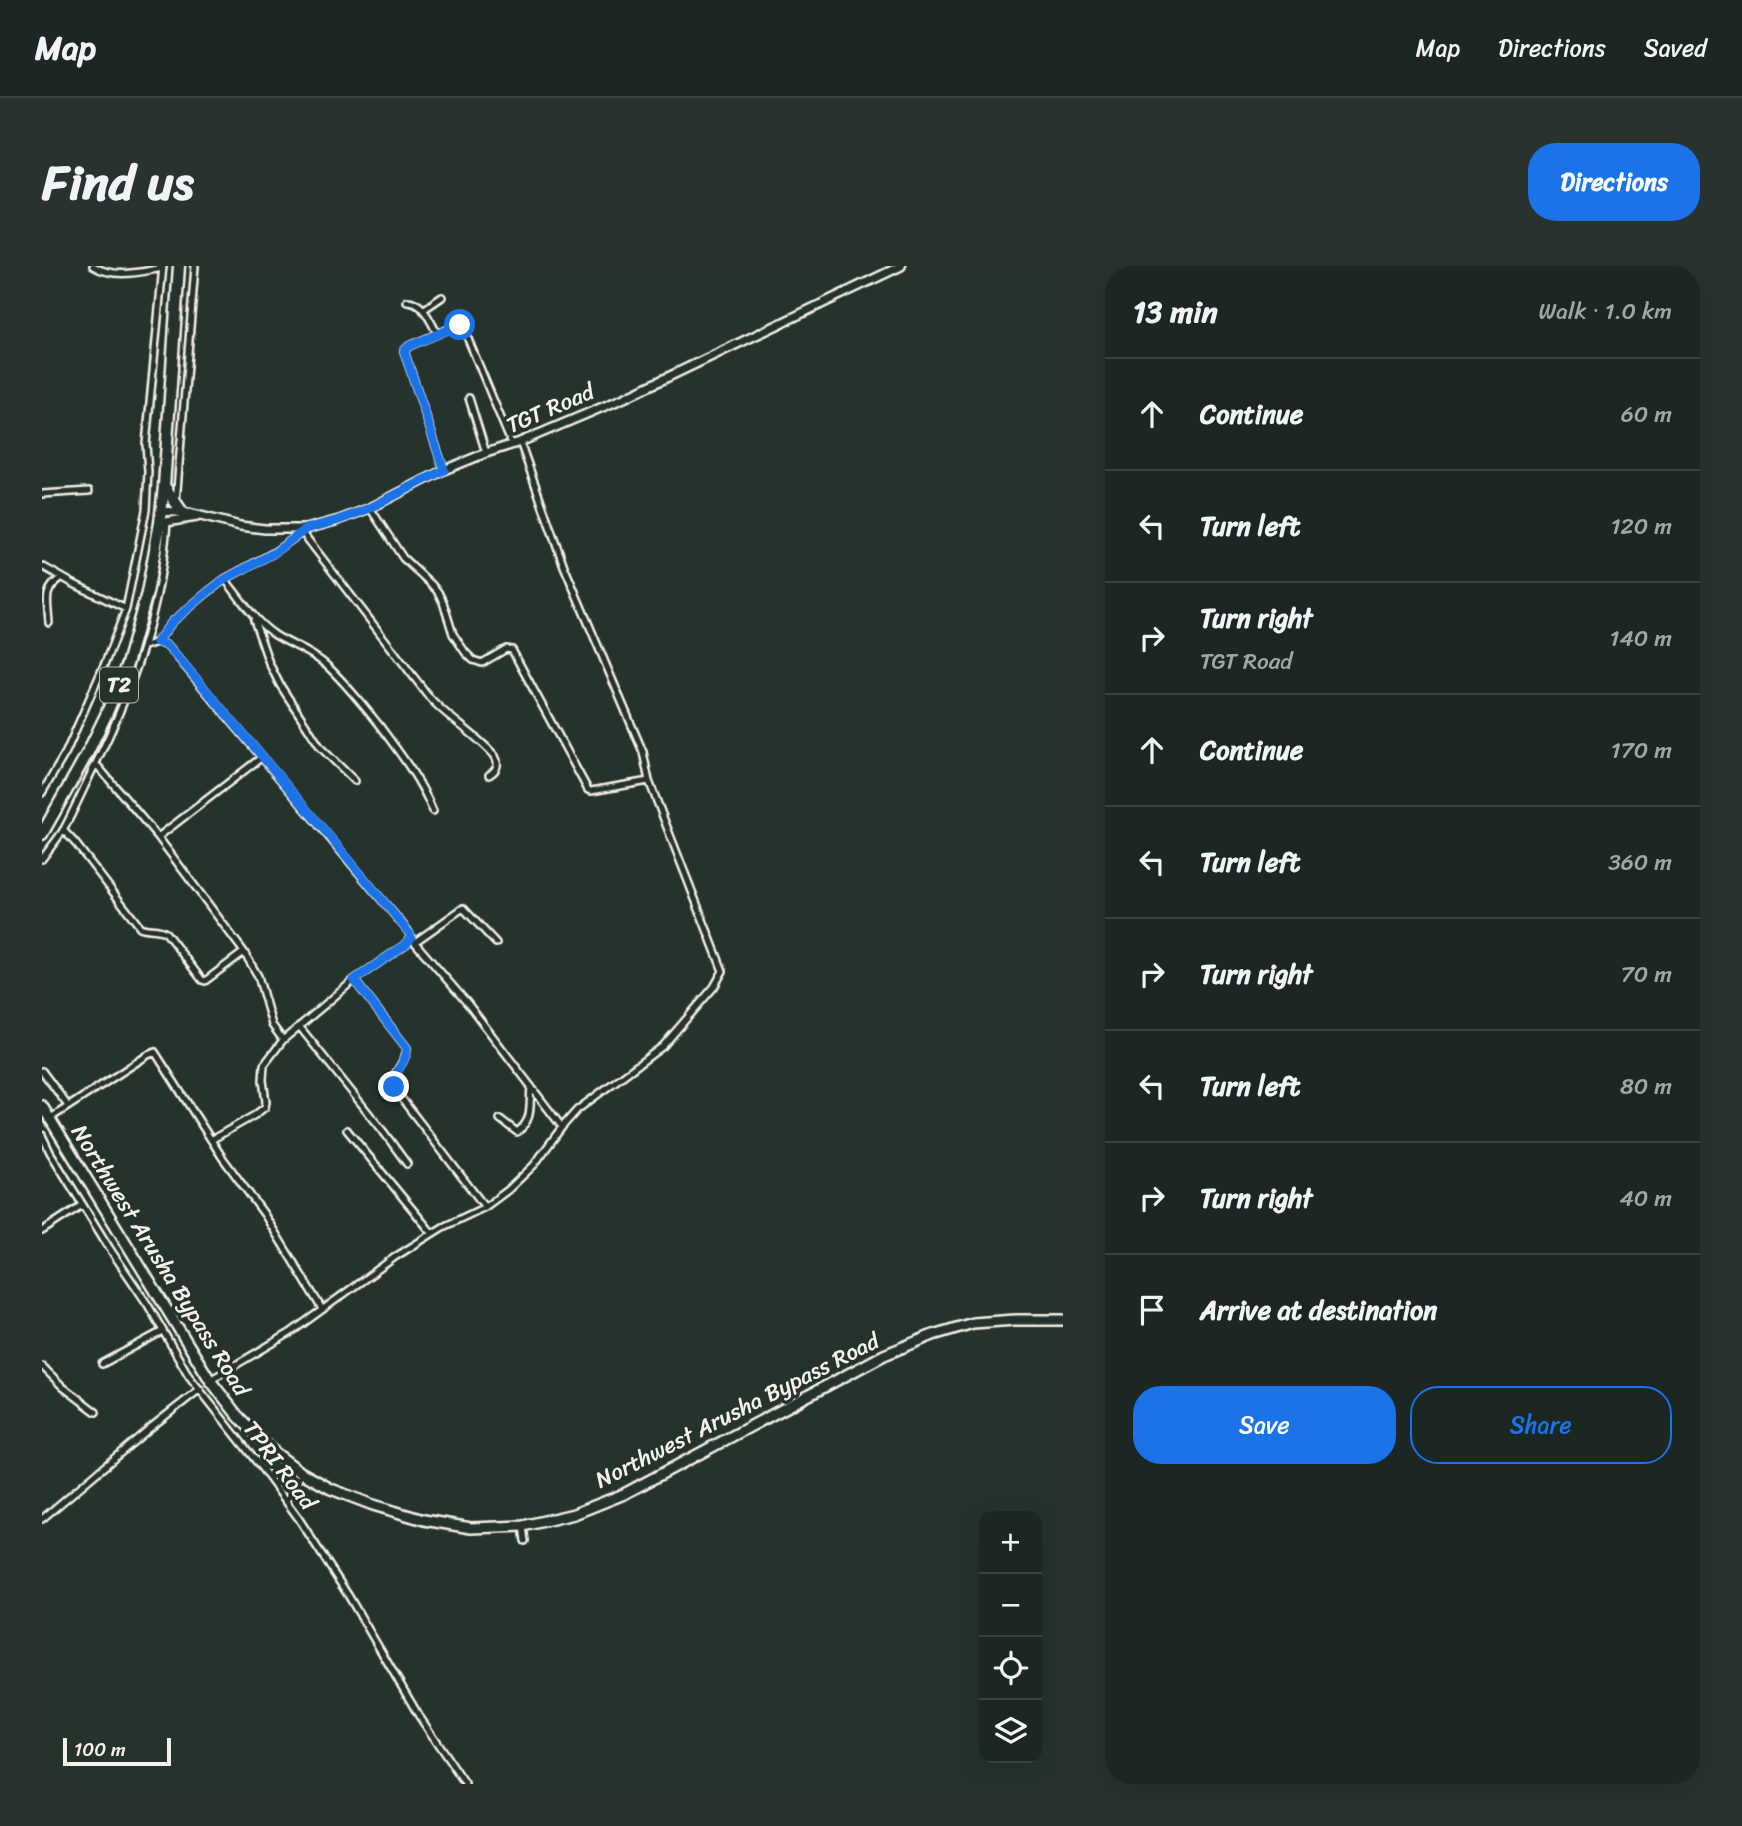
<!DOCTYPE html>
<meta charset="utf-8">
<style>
body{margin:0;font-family:Sriracha,sans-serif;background:#29322f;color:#f1f3f6}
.controls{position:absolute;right:21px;bottom:21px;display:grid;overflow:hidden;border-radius:14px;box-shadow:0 7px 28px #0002}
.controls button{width:63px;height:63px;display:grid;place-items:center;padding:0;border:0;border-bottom:2px solid #3a4340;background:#1c2622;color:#f1f3f6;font:35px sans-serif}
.scale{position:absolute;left:21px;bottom:18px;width:108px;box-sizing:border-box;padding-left:7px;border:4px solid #f4f1e8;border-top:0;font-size:19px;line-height:24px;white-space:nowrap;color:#f4f1e8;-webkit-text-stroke:5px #26332d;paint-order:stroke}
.stop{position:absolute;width:21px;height:21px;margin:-16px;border:5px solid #1a73e8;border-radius:50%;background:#fff}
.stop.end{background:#1a73e8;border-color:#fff;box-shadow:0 2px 7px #0008}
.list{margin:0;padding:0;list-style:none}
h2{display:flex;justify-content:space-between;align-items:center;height:91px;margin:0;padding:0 28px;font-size:30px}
h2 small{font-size:23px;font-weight:400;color:#a0a5a5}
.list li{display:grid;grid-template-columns:46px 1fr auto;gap:21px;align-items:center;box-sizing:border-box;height:112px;padding:0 28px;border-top:2px solid #3a4340}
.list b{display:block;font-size:26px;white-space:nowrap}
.list p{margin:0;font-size:23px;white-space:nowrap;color:#a0a5a5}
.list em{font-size:23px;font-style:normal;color:#a0a5a5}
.actions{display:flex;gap:14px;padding:21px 28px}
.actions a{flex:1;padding:16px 0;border:2px solid #1a73e8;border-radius:28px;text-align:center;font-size:24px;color:#1a73e8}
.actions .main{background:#1a73e8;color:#fff}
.icon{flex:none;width:38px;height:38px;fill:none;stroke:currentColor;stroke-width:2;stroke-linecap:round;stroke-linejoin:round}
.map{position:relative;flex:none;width:1021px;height:1518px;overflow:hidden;border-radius:28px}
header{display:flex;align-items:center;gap:42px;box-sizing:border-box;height:98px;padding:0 35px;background:#1c2622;border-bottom:2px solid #3a4340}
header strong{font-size:33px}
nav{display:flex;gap:38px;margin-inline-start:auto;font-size:24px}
.intro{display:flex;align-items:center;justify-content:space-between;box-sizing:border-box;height:168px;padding:0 42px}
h1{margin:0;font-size:49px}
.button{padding:18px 32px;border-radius:28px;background:#1a73e8;color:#fff;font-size:24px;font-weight:700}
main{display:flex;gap:42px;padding:0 42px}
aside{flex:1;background:#1c2622;border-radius:28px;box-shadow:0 7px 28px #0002}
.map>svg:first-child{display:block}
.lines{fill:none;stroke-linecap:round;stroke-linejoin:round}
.minor-casing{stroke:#f4f1e8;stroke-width:10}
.tertiary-casing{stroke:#f4f1e8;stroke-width:12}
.primary-casing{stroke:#f4f1e8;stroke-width:14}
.trunk-casing{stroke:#f4f1e8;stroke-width:15}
.minor{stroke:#26332d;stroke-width:5}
.tertiary{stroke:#26332d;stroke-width:7}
.primary{stroke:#26332d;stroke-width:9}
.trunk{stroke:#26332d;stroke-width:10}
.route{stroke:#1a73e8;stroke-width:9}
.labels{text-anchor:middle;stroke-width:7;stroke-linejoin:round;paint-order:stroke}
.shield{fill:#26332d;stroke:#b6b8b0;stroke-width:2}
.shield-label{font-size:21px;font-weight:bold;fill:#f4f1e8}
.street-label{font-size:23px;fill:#f4f1e8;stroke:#26332d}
</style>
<header>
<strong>Map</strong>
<nav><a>Map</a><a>Directions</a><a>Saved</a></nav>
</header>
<div class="intro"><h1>Find us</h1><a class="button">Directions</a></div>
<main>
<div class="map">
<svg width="1021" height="1518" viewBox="0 0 1021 1518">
<rect width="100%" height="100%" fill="#26332d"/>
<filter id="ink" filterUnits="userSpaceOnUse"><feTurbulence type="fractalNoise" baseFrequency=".0143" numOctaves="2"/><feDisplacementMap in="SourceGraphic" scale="14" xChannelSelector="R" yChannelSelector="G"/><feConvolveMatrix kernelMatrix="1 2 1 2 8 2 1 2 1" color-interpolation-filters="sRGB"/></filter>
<g filter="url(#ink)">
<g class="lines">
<g class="minor-casing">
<path id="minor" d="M51 0C73 13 97 6 121 2
M365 35C381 35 388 55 395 67
M381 44 400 31
M427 132 444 187
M402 204 362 85 367 80 416 59 421 61 470 179
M0 228 47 225
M134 236 153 0
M328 242 361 292 389 318 396 326 401 336 411 368 423 386 431 394 440 397 464 383 470 384 546 524 549 525 607 515
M260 266 388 432C408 454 434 468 453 490 458 499 454 505 447 509
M0 300 32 318 84 343
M183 313C199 333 212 355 233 369 249 379 269 385 284 399 303 416 320 438 337 459 357 486 378 513 391 545
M212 354 227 397 238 419 279 482 313 515
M7 357C6 336 0 325 19 312
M115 376 130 356 166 326 183 313 231 287 262 265
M103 380 115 376 126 380 366 665 369 671 364 678 312 714 241 774 222 799 221 814 224 836 223 841 213 849 169 874
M54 498 116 571 202 686 216 710 230 759 241 774
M0 527 24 486 63 397 84 343 104 244 106 206 104 178 121 0
M21 564 34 578 98 661C106 665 116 661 124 667L160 714 163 715 202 686
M116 571 220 491
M0 593C7 583 15 574 22 563 32 544 41 524 50 505 90 426 119 345 125 256
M369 672 426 738 520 861
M373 676 421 642 454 677
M312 714 365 782C364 802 343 806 356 828L443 941
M257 760 341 865 365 898
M0 805 26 840
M7 853 106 789 113 786 180 891 222 948 280 1043
M458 853 475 866C492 854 487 838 489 820
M305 864 390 967
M0 869 8 886 68 983 106 1039 147 1110 221 1204 257 1253 306 1329 377 1450 423 1518
M0 965 40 939
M60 1098 121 1065
M0 1100 21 1121 54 1146
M168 1114 248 1067 353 991 401 961 443 941 466 924 492 899 520 861 535 844 621 780 672 721 681 705 607 515 601 486 522 300 478 176
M244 1235 260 1207
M0 1253 108 1162 158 1123
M481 1260 483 1275"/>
</g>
<g class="tertiary-casing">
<path id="tertiary" d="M120 245 147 247 198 260 223 263H264L297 254 328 242 402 204 444 187 478 176 582 132 859 0
M118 257 155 251"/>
</g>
<g class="primary-casing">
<path id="primary" d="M0 840 168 1114 195 1149 227 1182 260 1207 289 1223 331 1239 382 1254 429 1262 481 1260 532 1248 582 1228 842 1089 891 1069 931 1057 973 1054H1021"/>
</g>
<g class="trunk-casing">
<path id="trunk" d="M123 221 140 246
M0 568 45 488 64 449 85 398 105 327 118 257 122 220 137 0"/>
</g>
<use href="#minor" class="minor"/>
<use href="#tertiary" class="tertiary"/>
<use href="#primary" class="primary"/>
<use href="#trunk" class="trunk"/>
</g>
</g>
<g class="lines" filter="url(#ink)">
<path class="route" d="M352 821C350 805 365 798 365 782L312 714 364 678 369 672 368 668 305 591 154 412 126 380 115 376 130 356 166 326 183 313 232 287 264 263 297 254 328 242 402 204 362 85 367 80 418 59"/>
</g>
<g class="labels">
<rect class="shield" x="58" y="401.5" width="38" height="35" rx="5"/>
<g class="shield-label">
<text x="77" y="426">T2</text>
</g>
<g class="street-label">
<text transform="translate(508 142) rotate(-23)" y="8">TGT Road</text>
<text transform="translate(119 994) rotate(58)" y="8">Northwest Arusha Bypass Road</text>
<text transform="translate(695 1144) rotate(-27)" y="8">Northwest Arusha Bypass Road</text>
<text transform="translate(238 1199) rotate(53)" y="8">TPRI Road</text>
</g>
</g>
</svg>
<div class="controls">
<button>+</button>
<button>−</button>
<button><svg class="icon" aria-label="locate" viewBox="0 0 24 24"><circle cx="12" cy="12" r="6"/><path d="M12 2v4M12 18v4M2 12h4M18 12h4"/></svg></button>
<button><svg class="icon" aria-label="layers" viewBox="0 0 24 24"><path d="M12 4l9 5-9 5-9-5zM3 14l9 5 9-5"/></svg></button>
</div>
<div class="scale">100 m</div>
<div class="stop" style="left:418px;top:59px"></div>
<div class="stop end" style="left:352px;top:821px"></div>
</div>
<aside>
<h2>13 min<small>Walk · 1.0 km</small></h2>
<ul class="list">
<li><svg class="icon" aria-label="ahead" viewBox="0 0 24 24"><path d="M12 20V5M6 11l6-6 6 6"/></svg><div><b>Continue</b></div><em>60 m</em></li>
<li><svg class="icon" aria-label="left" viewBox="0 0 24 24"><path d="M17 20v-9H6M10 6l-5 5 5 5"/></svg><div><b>Turn left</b></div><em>120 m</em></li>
<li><svg class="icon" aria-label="right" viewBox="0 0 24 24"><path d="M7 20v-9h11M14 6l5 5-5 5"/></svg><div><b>Turn right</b><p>TGT Road</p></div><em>140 m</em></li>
<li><svg class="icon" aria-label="ahead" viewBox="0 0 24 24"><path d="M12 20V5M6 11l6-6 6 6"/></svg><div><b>Continue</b></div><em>170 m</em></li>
<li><svg class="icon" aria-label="left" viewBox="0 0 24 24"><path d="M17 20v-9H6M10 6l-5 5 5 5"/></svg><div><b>Turn left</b></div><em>360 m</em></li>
<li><svg class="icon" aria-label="right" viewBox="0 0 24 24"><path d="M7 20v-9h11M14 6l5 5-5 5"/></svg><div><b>Turn right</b></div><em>70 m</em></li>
<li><svg class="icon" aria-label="left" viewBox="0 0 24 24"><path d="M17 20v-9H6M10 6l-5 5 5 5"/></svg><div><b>Turn left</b></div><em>80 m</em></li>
<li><svg class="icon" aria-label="right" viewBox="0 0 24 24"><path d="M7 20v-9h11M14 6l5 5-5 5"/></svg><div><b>Turn right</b></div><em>40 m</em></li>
<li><svg class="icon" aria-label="arrive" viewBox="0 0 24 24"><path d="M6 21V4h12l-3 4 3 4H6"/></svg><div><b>Arrive at destination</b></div></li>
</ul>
<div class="actions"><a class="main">Save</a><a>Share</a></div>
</aside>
</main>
